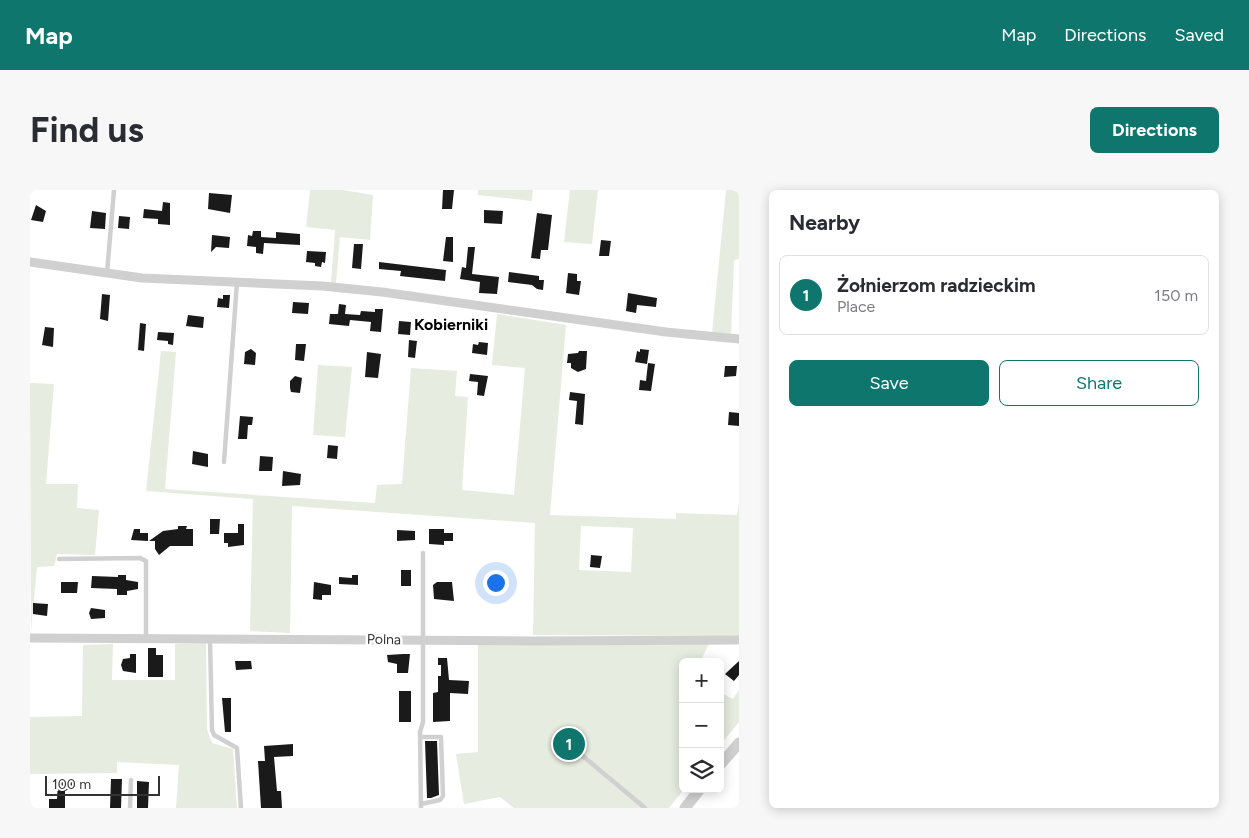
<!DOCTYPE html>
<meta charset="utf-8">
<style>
body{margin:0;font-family:Figtree,sans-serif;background:#f7f7f7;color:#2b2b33}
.controls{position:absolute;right:15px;bottom:15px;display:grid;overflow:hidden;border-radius:8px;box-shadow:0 2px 12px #0003}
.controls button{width:45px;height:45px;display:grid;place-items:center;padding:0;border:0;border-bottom:1px solid #e1e1e2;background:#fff;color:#2b2b33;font:25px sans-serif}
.scale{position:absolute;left:15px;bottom:12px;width:115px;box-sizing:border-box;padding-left:5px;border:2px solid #333;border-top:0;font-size:14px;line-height:18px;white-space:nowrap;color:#333;-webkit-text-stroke:4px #fff;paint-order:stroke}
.you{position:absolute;left:465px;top:392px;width:18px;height:18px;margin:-12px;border:4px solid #fff;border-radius:50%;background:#1a73e8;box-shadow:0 0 0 8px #1a73e833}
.badge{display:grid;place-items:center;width:32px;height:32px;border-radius:50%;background:#0f766e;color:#fff;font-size:16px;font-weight:700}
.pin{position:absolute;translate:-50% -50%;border:2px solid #fff;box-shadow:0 1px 5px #0006}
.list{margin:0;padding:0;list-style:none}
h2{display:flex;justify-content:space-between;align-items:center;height:65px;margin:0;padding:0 20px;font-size:21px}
h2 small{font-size:16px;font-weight:400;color:#7c7c81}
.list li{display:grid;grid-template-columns:32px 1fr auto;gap:15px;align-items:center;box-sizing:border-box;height:80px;margin:0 10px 10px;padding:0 10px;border:1px solid #e1e1e2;border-radius:8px}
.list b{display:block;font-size:19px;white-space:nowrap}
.list p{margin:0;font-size:16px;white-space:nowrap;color:#7c7c81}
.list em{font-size:16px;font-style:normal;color:#7c7c81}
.actions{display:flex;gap:10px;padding:15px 20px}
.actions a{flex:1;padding:11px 0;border:1px solid #0f766e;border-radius:8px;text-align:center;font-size:18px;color:#0f766e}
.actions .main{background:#0f766e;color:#fff}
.icon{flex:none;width:28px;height:28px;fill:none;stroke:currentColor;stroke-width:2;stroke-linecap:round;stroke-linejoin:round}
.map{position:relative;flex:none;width:709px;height:618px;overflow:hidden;border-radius:8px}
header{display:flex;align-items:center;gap:30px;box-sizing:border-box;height:70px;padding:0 25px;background:#0f766e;color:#fff}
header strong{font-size:24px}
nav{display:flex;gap:28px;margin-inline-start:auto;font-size:18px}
.intro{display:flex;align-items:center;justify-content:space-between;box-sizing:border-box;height:120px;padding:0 30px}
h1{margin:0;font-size:35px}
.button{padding:12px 22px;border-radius:8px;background:#0f766e;color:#fff;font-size:18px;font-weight:700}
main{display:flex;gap:30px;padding:0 30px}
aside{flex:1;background:#fff;border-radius:8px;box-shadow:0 2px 12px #0003}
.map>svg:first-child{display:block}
.green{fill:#e6ecdf;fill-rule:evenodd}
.building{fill:#1a1a1a}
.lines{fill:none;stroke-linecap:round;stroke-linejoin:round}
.service{stroke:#d0d0d0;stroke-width:4.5}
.minor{stroke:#d0d0d0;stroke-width:9}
.tertiary{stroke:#d0d0d0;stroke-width:11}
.labels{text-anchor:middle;stroke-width:5;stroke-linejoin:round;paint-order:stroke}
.street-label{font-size:14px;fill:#333;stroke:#fff}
.quarter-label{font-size:16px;font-weight:bold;fill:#000;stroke:#fff}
</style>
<header>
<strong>Map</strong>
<nav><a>Map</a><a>Directions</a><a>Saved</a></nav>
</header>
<div class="intro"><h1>Find us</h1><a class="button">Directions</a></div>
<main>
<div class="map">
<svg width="709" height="618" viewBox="0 0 709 618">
<rect width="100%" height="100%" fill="#fff"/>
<path class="green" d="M280 0H312L343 5 340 50 310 47 306 93H301L305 40 276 37Z
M448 0H503L502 11 448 5Z
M540 0H568L562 54 534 52Z
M696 0H709V69L704 70 701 144 682 143Z
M467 124 536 135 520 325 646 329V323L707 325 709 312V446L503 445 505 333 262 316 260 443 220 441 223 309 116 301 131 161 146 162 135 299 345 313 347 295 372 294 381 178 427 181 425 206 438 207 432 300 484 305 495 178 462 175ZM551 336 603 338 601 382 549 380Z
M288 175 322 177 315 247 283 245Z
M0 193 24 194 16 294H48L47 318 69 320 65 365 27 364 24 376 7 377 1 440Z
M176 453 177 540 182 553 203 559 207 618H146L149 575 87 572V583L0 584V527L52 526 53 455 83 454 82 490H145V454Z
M679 454 670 472H653L654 599 639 618H484L470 607 434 614 426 564 448 562V455Z
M709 500V532L690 555V502L703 509Z"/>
<path class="building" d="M413 0H424L422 19H412Z
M179 3 202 5 200 23 178 19Z
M133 12 140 13V35L128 34V29L113 28 114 19 132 21Z
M6 15 16 21 13 32 1 30Z
M454 20 473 21 472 34 454 33Z
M62 21 76 23 75 39 60 38Z
M507 23 522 25 518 60H511L510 69 501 68Z
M89 26 100 27 99 39 88 38Z
M223 41H231V47L246 48V42L270 44V55L234 53 233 64 226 63V57L217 56 218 45 222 46Z
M182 45 200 47 199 58 186 57 181 62Z
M416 47H423V72L413 71Z
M571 50 581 51 579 66H569Z
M324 54H333L331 79 322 78Z
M438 57H445L442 84 469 87 467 104 449 103 450 92 430 89 432 77 436 78Z
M277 61 296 62 295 73 292 72 291 77 285 76V73L276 72Z
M349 72 416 80 415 91 370 86 371 81 349 79Z
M479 82 509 86V90H514L513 100 507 99 502 95 478 92Z
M538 83 547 84V91H551L549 105 536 103Z
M598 103 627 108 626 117 607 115 606 123 596 121Z
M72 104 80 105 78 131 70 129Z
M193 105H200L199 118 187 117 188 108 193 109Z
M263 112 279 113 278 124 262 123Z
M309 114 316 115 315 124 330 125 331 121 345 122V119H353L351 142 340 141 341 132 320 130 319 136 299 134 300 124H308Z
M158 125 174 127 173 138 156 136Z
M369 131 381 132 380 145 368 144Z
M110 133 116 134 114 161 108 160Z
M15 137 24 138 23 157 12 155Z
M128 142 144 143 143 155 138 154V151L127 150Z
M379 150 387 151 385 168 378 167Z
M449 152 458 153 457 165 442 163 443 154 448 155Z
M266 154H276L274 171 265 170Z
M221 159 226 163 225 175 214 174 215 162Z
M610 159 619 160 617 174 605 172 607 161 610 162Z
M549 161H557L556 179 548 182 541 178V173H537L538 164 548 163Z
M337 162 351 164 348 188 335 187Z
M618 173 625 174 621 201 609 200 610 190 616 191Z
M695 176H707L706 186 694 187Z
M440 184 458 186 454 206 447 205 448 192 439 191Z
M265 186 272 188 270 203 261 202 260 198V191Z
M540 202 555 204 553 235 545 234 547 211 539 210Z
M699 222 709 223V236L698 235Z
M210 226 223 227 222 235H218L217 249H208Z
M298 255 308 256 307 269 297 268Z
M163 261 178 264V277L162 274Z
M230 266 243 267 242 281H229Z
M253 281 271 284 270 295 252 296Z
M180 329H190L189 344H180Z
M208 334H214V355L198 357V353H194V343H208Z
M148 336H157L156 339H163V356H140L129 365 125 359V351H119L133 341 148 339Z
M104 339H110V343H118V351L101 350Z
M399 339H414V343H423V351H414V355L399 354Z
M367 340 385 341V350L367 351Z
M561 365 572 366 570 378 560 377Z
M371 380H381V396H371Z
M88 385H96V390L108 392V399L97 401V405H87V399L61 398 62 386 88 387Z
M322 385H328V395L309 394V387L322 388Z
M31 392H48L47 403H31Z
M284 392 301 395V405H292V410L283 409Z
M407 392H422L424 411 404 409 403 395Z
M3 413 18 414 17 426 3 424Z
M61 418 75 420V428L61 429 59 423Z
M118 458H126V465H133V487H118Z
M100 464H106V483L93 481 91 475 93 469 100 468Z
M373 464H380L378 483H367V474L358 472 357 465Z
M408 468H417L419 490 439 491 438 504 420 503V531L403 532V503L408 502V486H411V475H408Z
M205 471H221L222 479 206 480Z
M709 471V485L704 491 695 484Z
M369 501H381V532H369Z
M192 508H201V542H195Z
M395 551H407L409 605 401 608H397Z
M263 554V566L244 567 247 601H251L252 618H231L228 571H235L234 556Z
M81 589H92L91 618H80Z
M28 591 42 592V598L35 601V618H19V609H27Z
M107 591 119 592 118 618H107Z"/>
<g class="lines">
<path class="service" d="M77 83 84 0
M194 272 207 92
M29 369 110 368 116 371V449
M180 449 182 540 184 545 207 558 211 618
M390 547H411L413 606 410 610 391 614
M548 562 615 618
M100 618 101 590
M391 618 390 542 393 532V363"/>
<path class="minor" d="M0 72 112 88 292 96 352 102 636 142 709 149
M0 448 504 451 709 450"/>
<path class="tertiary" d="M690 575 709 553
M655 618 670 599"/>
</g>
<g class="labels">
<g class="street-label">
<text transform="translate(354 449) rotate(1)" y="5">Polna</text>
</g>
<g class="quarter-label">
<text x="421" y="140">Kobierniki</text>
</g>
</g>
</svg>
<div class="controls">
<button>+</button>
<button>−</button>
<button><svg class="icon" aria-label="layers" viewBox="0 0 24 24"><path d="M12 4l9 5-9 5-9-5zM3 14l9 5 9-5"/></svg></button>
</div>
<div class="scale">100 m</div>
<div class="you"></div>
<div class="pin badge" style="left:539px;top:554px">1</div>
</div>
<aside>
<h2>Nearby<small></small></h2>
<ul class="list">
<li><span class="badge">1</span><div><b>Żołnierzom radzieckim</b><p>Place</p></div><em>150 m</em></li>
</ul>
<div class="actions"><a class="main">Save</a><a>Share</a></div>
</aside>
</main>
